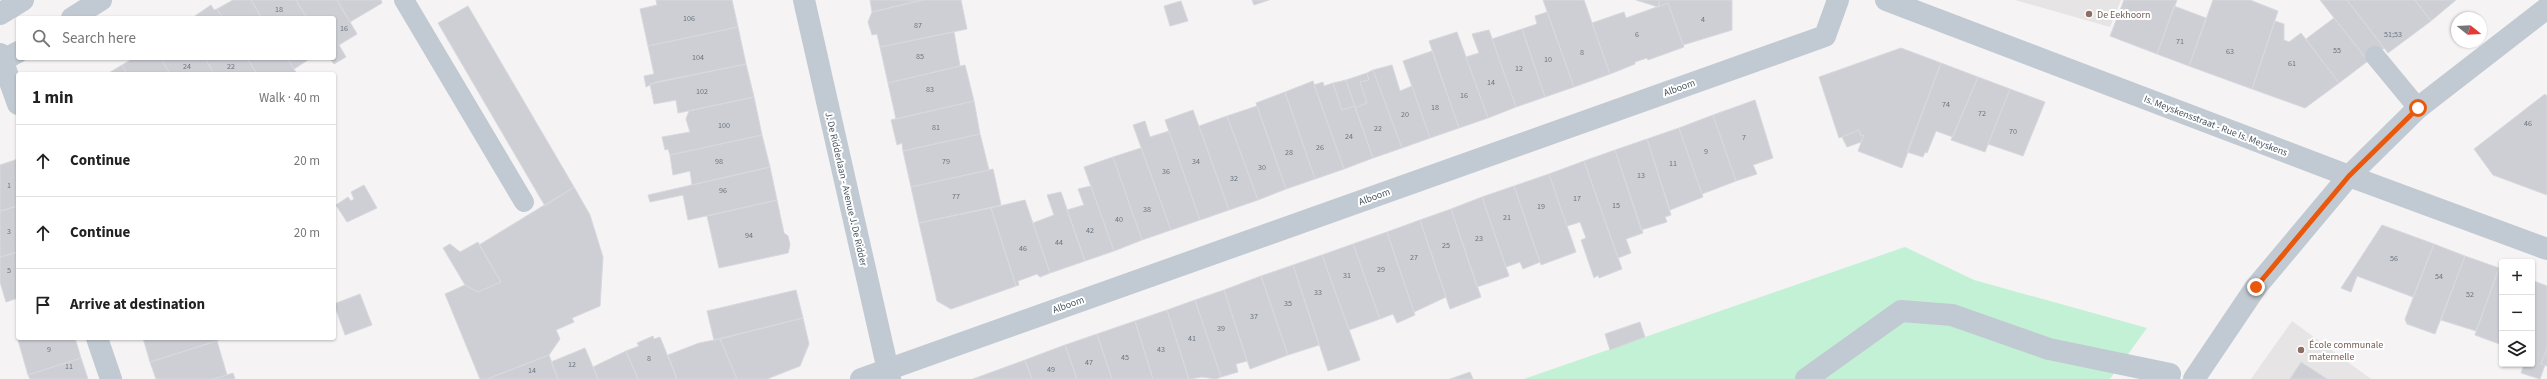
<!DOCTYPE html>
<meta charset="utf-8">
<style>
body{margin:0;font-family:"Source Sans 3",sans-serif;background:#f6f6f6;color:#222}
.controls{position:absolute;right:12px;bottom:12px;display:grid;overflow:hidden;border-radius:4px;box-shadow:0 1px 3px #0004}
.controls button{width:36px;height:36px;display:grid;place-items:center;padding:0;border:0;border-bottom:1px solid #e0e0e0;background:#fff;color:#222;font:20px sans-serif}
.compass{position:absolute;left:2451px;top:12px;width:36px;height:36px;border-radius:50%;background:#fff;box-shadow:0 1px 3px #0004;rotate:108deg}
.stop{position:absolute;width:12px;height:12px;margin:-9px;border:3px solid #ea580c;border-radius:50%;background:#fff}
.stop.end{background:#ea580c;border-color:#fff;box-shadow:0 1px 4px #0008}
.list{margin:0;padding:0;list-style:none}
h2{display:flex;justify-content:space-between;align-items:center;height:52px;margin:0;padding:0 16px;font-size:17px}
h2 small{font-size:13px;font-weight:400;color:#767676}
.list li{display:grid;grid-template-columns:26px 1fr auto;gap:12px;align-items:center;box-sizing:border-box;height:72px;padding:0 16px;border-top:1px solid #e0e0e0}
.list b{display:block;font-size:15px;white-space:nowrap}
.list em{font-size:13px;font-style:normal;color:#767676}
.icon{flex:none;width:22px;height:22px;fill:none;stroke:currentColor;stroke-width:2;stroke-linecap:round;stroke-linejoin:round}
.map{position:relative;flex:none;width:2547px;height:379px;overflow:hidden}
.search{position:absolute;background:#fff;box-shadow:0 1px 3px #0004;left:16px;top:16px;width:320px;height:44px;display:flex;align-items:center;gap:10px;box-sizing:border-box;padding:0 14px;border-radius:4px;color:#767676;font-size:15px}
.panel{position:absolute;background:#fff;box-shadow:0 1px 3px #0004;left:16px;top:72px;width:320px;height:268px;border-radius:4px}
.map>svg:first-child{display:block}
.education{fill:#e6e4e5}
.green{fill:#c3f1d5}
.building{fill:#cdcfd5;stroke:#d7d9de}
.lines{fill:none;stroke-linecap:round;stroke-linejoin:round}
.service{stroke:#c1cad2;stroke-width:20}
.pedestrian{stroke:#c1cad2;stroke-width:22}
.minor{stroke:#c1cad2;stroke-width:22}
.tertiary{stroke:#c1cad2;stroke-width:22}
.route{stroke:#ea580c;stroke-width:5}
.education-dot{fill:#8d6e63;stroke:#fff;stroke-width:1.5}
.labels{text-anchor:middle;stroke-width:4;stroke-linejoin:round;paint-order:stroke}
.number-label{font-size:8px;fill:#6b747e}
.education-label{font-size:10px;fill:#785e54;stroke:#fff;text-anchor:start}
.street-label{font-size:10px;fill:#4a5661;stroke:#fff}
</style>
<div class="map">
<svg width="2547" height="379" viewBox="0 0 2547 379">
<rect width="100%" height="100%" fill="#f5f3f3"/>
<path class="education" d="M2015 0H2121L2110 27Z
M2292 321 2371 379H2251Z"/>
<path class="green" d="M1905 247 1974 280 2147 328 2110 379H1524Z"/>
<path class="building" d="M233 0H251L262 18H223L217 9Z
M251 0H296L307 18H262Z
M296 0H337L357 34 339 45 346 57 334 64 330 58H334V18H307Z
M337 0H381L382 3 350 22Z
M656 0H732L738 27 648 46 640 9 657 5Z
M870 0H923L872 12Z
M923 0H961L967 29 880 47 877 34 872 35 868 22 872 12Z
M1252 0H1269L1254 5Z
M1543 0H1584L1610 74 1574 87Z
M1636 0H1660L1658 7Z
M1660 0H1732V30L1683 45 1668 3 1658 7Z
M2124 0H2177L2157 54 2110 36Z
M2213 0H2250L2278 11 2252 89 2189 66Z
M2320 0H2347L2384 48 2368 61Z
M2347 0H2415L2431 21 2388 53Z
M2415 0H2456L2431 21Z
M1181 1 1188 21 1170 26 1164 6Z
M1668 3 1684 47 1648 60 1647 58 1635 62V64L1610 74 1592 23 1624 12 1626 18Z
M211 5 214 10 217 9 223 18H192Z
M468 6 574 187 545 206 438 23Z
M2174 6 2206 18 2189 66 2157 54Z
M1547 12 1574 87 1545 97 1522 29 1537 24 1535 16Z
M2334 18 2368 61 2339 83 2306 39Z
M2275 21 2284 24V40L2289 42 2301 33 2339 83 2305 108 2252 89Z
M738 27 746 64 656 82 646 87 644 76 654 74 648 46Z
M1522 29 1545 97 1516 107 1492 39Z
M1489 30 1516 107 1488 118 1466 57 1479 53 1472 34Z
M954 32 960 66 888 83 880 47Z
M1457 32 1488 118 1459 128 1429 41Z
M1901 48 1941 63 1902 168 1858 151 1864 135 1861 136 1859 130 1839 138 1819 77Z
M1432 51 1459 128 1430 138 1403 61Z
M134 58H161L170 74H127L122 65Z
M161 58H205L214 74H170Z
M205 58H247L257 74H214Z
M247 58H287L297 74H257Z
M287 58H311L294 69Z
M1941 63 1978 77 1953 137 1936 131 1927 153 1925 152 1923 157 1907 152Z
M746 64 754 97 678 113 676 100 654 104 650 84Z
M122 65 127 74H107Z
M965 65 974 101 896 119 888 83Z
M1392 65 1400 91 1412 86 1430 138 1402 148 1373 70Z
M1373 70 1402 148 1373 158 1355 108 1367 103 1360 82 1369 80 1367 73Z
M1367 73 1369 80 1360 82 1367 103 1355 108 1346 80Z
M1978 77 2010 89 1985 152 1951 140Z
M1346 80 1355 106 1342 110 1333 83Z
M1313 81 1344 169 1315 179 1285 92Z
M1323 82 1324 86 1333 83 1342 110 1355 106 1373 158 1344 169 1314 85Z
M2010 89 2045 102 2023 156 1988 144Z
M1285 92 1315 179 1286 189 1256 103Z
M2545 94 2547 96V195L2493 175 2474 149Z
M754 97 762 135 670 155 668 149 665 150 662 137 690 132 686 119 689 111Z
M1755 100 1773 158 1753 165 1757 174 1736 181 1713 115Z
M974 101 980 134 903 151 902 143 897 145 891 120Z
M1257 106 1286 189 1258 200 1227 116Z
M1193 110 1229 210 1200 220 1165 120Z
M1713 115 1736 181 1702 194 1679 128Z
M1227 116 1258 200 1229 210 1199 126Z
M1145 121 1150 137 1169 131 1200 220 1171 230 1133 125Z
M1679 128 1703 197 1670 210 1647 139Z
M1859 130 1861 136 1864 135 1861 142 1847 147 1842 137Z
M980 134 989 170 911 187 903 151Z
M762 135 770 167 692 185 690 171 673 175 670 155Z
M1647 139 1671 215 1665 217 1667 222 1641 230 1615 150Z
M1141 148 1171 230 1142 240 1113 157Z
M1615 150 1643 233 1626 239 1631 253 1618 258 1584 161Z
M1113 157 1142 240 1114 251 1084 167Z
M18 159V206L0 211V165Z
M1584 161 1622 269 1599 278 1598 275 1594 278 1581 240 1586 238 1580 222 1567 226 1549 174Z
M770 167 777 200 688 220 683 195 650 202 648 195Z
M993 169 1001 205 919 223 911 187Z
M1549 174 1576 252 1541 265 1514 186Z
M364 185 377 208 347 222 336 205 348 197 351 201 354 199 351 192Z
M1091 186 1114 251 1085 261 1067 210 1084 205 1078 189Z
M1514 186 1540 262 1523 269 1520 262 1506 267 1482 197Z
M574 187 590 215 603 257 600 306 572 318 574 322 556 330 560 339 549 355 487 379H480L445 294 465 285 478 292 501 282 479 245Z
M1061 192 1085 261 1050 273 1033 223 1054 215 1047 195Z
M1482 197 1509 276 1477 287 1451 209Z
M777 200 784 233 788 236 790 245 788 253 719 268 707 216Z
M1025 200 1050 273 1040 277 1037 274 1018 281 1019 285 1016 286 991 208Z
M18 206V252L0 257V211Z
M991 208 1016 286 951 309 937 301 919 223Z
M1451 209 1481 297 1450 309 1420 220Z
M1420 220 1446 297 1414 312 1387 232Z
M2382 225 2434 244 2413 297 2357 276 2351 292 2341 288Z
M1387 232 1415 315 1397 323 1393 314 1380 319 1353 244Z
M478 242 501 282 478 292 465 285 443 248 450 244 460 252Z
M1353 244 1380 319 1349 330 1322 255Z
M2434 244 2465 256 2435 334 2407 324 2405 319Z
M18 252V298L6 302 0 282V257Z
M1322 255 1360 360 1328 371 1293 265Z
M2465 256 2499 268 2476 331 2441 320Z
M1293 265 1319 345 1288 355 1261 276Z
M2499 268 2502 269V345L2475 335Z
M1261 276 1288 355 1250 369 1224 290Z
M2534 281 2547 286V348L2541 364 2545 365 2540 379 2521 373 2524 364H2532V287Z
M796 290 803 318 714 340 707 311Z
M1224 290 1247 361 1236 364 1238 372 1221 377 1195 300Z
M360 294 372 325 345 335 334 304Z
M1195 300 1221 377 1216 379 1202 377 1189 379 1167 310Z
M1167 310 1188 377 1189 379H1153L1135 321Z
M803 318 809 344 800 366 767 379H737L720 339Z
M1135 321 1153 379H1112L1097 334Z
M1640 322 1645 337 1610 350 1605 334Z
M1097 334 1112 379H1077L1065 345Z
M653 336 654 339 660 337 677 379H638L626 351 639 346 637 343Z
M23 338H75L81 358 28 375 18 340Z
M143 338H225L150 362Z
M720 339 737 379H677L668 355 699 343Z
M217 341 227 375 213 379H156L150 362Z
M1065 345 1077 379H1032L1025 360Z
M585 348 598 379H558L551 362Z
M2547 348V366L2541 364Z
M626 351 638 379H598L593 367Z
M549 355 558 379H487Z
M81 358 88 379H30L28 375Z
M1025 360 1032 379H973L1014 364Z
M2301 362 2327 379H2290Z
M1470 372 1473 379H1450Z
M233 373 235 379H213L227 375Z"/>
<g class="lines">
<path class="service" d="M404 0 524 202
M2375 56 2418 108"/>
<path class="pedestrian" d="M1806 379 1901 311 1952 315 2049 349 2170 374"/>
<path class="minor" d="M804 0 890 379
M0 54 18 104
M97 338 111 379
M861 379 1825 36 1838 0
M2194 379 2256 287 2349 176 2418 108 2547 8"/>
<path class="tertiary" d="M1886 0 2349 176 2547 249
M0 14 23 0
M72 18 101 0
M0 62 18 52"/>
</g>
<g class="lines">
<path class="route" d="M2256 287 2349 176 2418 108"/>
</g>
<g class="education-dot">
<circle cx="2089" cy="14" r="4"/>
<circle cx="2301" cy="350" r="4"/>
</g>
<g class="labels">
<g class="number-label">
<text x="279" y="12">18</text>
<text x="689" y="21">106</text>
<text x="1703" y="22">4</text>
<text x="918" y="28">87</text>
<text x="344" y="31">16</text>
<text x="1637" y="37">6</text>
<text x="2393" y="37">51;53</text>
<text x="2180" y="44">71</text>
<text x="2337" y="53">55</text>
<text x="2230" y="54">63</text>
<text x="1582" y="55">8</text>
<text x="920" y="59">85</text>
<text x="698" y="60">104</text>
<text x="1548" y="62">10</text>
<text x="2292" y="66">61</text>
<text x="187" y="69">24</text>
<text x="231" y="69">22</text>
<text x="1519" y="71">12</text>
<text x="1491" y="85">14</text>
<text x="930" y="92">83</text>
<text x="702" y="94">102</text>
<text x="1464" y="98">16</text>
<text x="1946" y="107">74</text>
<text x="1435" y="110">18</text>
<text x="1982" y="116">72</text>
<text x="1405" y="117">20</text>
<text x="2528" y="126">46</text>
<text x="724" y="128">100</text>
<text x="936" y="130">81</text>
<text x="1378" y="131">22</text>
<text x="2013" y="134">70</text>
<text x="1349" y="139">24</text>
<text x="1744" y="140">7</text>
<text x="1320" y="150">26</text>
<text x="1706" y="154">9</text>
<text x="1289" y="155">28</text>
<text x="719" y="164">98</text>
<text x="946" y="164">79</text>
<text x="1196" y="164">34</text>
<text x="1673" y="166">11</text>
<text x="1262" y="170">30</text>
<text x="1166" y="174">36</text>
<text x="1641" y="178">13</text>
<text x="1234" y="181">32</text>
<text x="9" y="188">1</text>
<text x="723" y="193">96</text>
<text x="956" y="199">77</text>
<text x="1577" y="201">17</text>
<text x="1616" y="208">15</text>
<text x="1541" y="209">19</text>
<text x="1147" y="212">38</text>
<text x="1507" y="220">21</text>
<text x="1119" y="222">40</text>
<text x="1090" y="233">42</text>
<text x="9" y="234">3</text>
<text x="749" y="238">94</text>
<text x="1479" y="241">23</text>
<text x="1059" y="245">44</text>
<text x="1446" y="248">25</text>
<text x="1023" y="251">46</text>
<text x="1414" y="260">27</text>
<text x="2394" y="261">56</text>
<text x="1381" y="272">29</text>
<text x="9" y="273">5</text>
<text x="1347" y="278">31</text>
<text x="2439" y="279">54</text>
<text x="1318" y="295">33</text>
<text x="2470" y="297">52</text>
<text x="1288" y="306">35</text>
<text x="1254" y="319">37</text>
<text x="1221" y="331">39</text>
<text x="1192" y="341">41</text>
<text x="49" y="352">9</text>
<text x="1161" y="352">43</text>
<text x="1125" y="360">45</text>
<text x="649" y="361">8</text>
<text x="1089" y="365">47</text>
<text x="572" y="367">12</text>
<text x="69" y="369">11</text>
<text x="1051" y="372">49</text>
<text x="532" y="373">14</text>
</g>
<g class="education-label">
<text x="2097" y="18">De Eekhoorn</text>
<text x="2309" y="348">École communale<tspan x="2309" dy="12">maternelle</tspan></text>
</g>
<g class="street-label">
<text transform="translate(1679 87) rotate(-20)" y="4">Alboom</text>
<text transform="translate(2216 125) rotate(21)" y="4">Is. Meyskensstraat - Rue Is. Meyskens</text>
<text transform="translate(847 189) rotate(77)" y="4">J. De Ridderlaan - Avenue J. De Ridder</text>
<text transform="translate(1374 196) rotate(-20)" y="4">Alboom</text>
<text transform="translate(1068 304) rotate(-20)" y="4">Alboom</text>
</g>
</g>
</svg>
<div class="controls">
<button>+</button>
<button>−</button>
<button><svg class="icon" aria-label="layers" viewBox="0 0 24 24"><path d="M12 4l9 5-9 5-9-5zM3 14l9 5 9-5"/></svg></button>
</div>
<svg class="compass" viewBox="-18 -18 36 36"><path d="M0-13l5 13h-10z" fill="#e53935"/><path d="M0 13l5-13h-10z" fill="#767676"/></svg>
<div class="stop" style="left:2418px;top:108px"></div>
<div class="stop end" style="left:2256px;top:287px"></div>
<div class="search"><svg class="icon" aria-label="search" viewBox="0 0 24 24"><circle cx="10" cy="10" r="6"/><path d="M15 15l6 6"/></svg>Search here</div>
<section class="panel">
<h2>1 min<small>Walk · 40 m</small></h2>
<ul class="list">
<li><svg class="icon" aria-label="ahead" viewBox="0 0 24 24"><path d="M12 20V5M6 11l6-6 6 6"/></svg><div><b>Continue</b></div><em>20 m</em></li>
<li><svg class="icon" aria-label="ahead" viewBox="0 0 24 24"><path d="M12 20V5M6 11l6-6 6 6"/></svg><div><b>Continue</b></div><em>20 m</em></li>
<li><svg class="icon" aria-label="arrive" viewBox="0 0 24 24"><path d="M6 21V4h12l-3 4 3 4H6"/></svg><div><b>Arrive at destination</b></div></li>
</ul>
</section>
</div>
